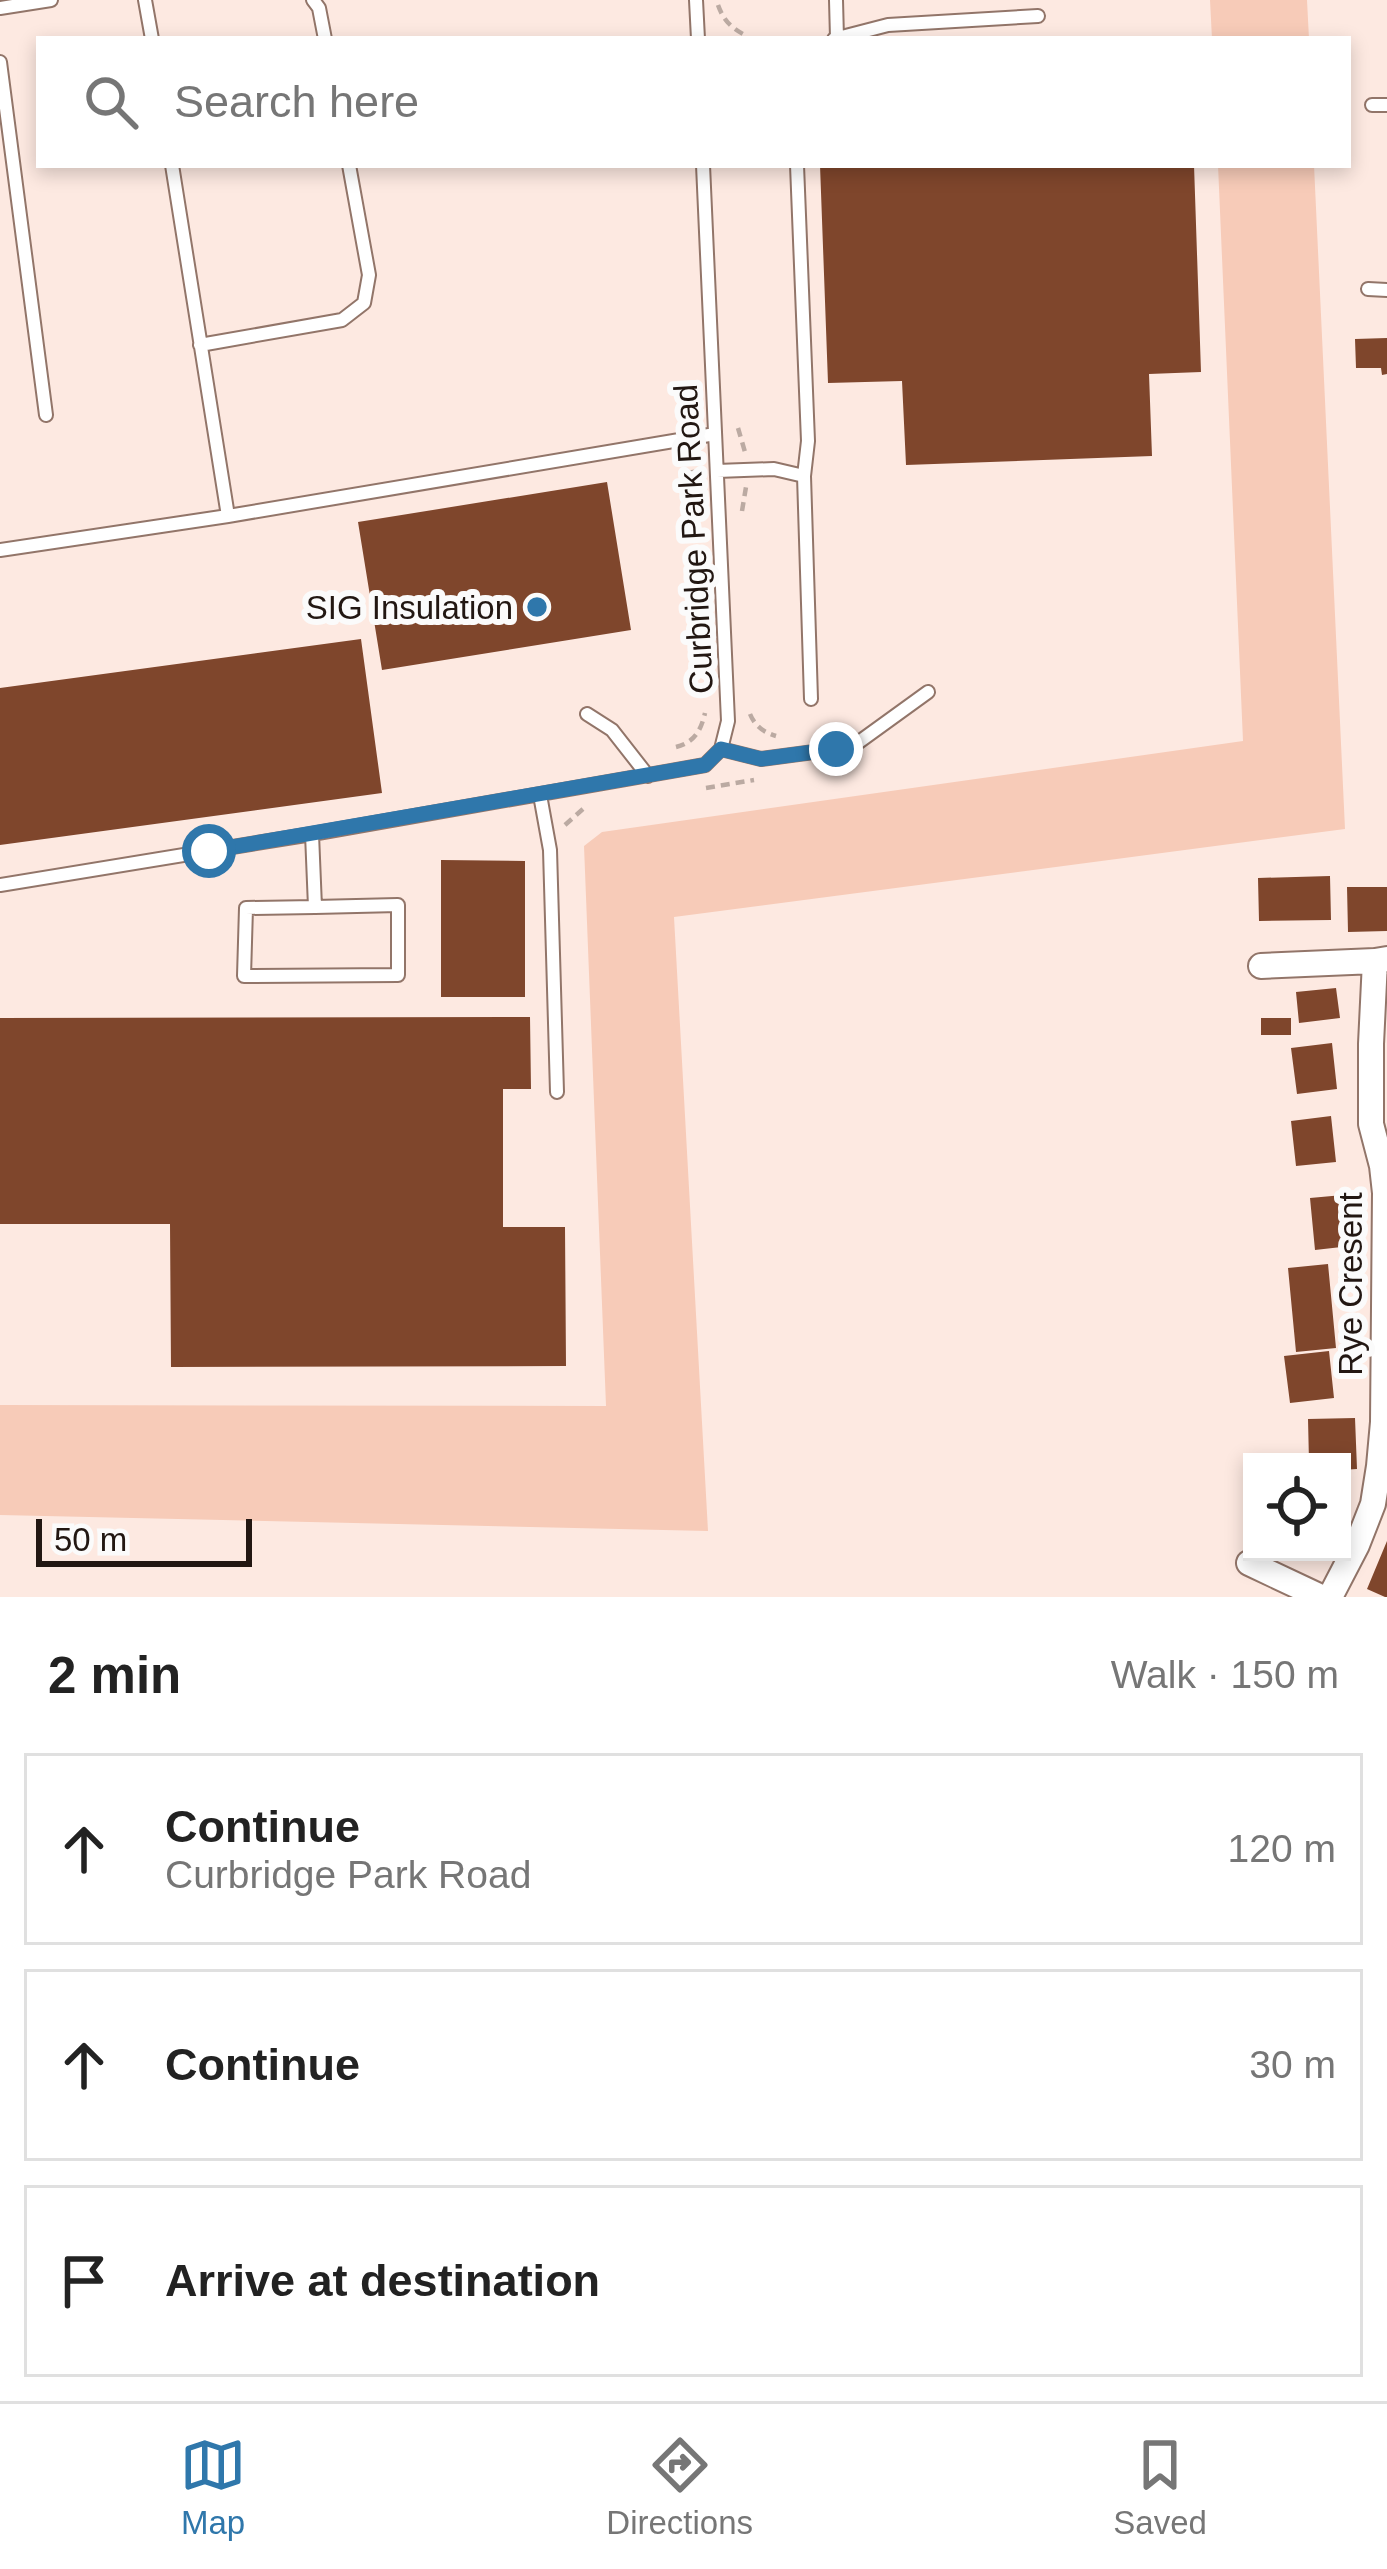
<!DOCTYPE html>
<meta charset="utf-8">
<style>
body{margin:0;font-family:Arial,sans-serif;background:#f2f2f2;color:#222}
.controls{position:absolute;right:36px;bottom:36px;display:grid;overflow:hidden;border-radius:0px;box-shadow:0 6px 18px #0003}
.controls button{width:108px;height:108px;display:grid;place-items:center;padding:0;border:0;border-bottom:3px solid #e0e0e0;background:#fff;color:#222;font:60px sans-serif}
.scale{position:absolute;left:36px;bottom:30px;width:216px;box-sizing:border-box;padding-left:12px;border:6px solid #221712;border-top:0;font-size:33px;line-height:42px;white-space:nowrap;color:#221712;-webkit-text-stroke:9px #fbfbfb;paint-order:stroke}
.stop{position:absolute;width:36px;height:36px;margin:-27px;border:9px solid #2f77ab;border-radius:50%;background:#fff}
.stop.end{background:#2f77ab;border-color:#fff;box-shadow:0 3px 12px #0008}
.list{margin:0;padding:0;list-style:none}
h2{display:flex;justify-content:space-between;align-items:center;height:156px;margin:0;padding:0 48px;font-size:51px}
h2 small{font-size:39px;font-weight:400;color:#767676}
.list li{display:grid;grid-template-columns:78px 1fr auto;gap:36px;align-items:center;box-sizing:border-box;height:192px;margin:0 24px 24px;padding:0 24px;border:3px solid #e0e0e0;border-radius:0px}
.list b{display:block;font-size:45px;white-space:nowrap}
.list p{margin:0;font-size:39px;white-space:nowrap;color:#767676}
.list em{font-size:39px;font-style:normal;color:#767676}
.icon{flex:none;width:66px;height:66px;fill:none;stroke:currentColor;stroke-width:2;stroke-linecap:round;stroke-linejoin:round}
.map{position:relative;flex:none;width:1387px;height:1597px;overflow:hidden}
.search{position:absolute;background:#fff;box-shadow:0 6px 18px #0003;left:36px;right:36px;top:36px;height:132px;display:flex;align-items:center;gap:30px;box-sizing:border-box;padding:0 42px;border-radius:0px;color:#767676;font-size:45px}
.sheet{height:804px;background:#fff}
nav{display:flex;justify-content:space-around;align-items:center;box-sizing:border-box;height:168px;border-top:3px solid #e0e0e0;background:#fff;font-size:33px;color:#767676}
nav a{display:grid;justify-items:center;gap:6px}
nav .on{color:#2f77ab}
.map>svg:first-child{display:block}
.green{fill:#f7cbb8}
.building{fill:#7f462c}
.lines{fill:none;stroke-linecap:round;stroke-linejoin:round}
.lane-casing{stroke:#927569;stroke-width:16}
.street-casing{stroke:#927569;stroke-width:28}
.path{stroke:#bbaaa2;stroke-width:4.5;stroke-dasharray:9 6;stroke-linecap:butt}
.lane{stroke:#fff;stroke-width:12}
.street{stroke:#fff;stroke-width:24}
.route{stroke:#2f77ab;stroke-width:15}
.poi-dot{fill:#2f77ab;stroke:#fbfbfb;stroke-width:4.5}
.labels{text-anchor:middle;stroke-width:12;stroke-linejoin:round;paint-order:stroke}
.street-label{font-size:33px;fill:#221712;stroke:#fbfbfb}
.poi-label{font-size:33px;fill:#221712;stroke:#fbfbfb;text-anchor:end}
</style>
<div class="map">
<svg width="1387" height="1597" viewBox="0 0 1387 1597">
<rect width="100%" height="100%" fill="#fde9e1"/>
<path class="green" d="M1210 0H1307L1309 39H1212Z
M1218 165H1314L1345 829 674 917 708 1531 0 1515V1405L606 1406 584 846 602 832 1243 741Z"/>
<path class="building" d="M820 165H1194L1201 372 1149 374 1152 456 906 465 902 381 828 383Z
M1387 338V374L1382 375 1381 368H1356L1355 339Z
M607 482 631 630 382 670 358 522Z
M361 639 382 793 0 845V688Z
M441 860 525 861V997H441Z
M1330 876 1331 920 1259 921 1258 878Z
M1347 887H1387V931L1348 932Z
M1336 988 1340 1018 1299 1023 1296 992Z
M530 1017 531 1089H503V1227H565L566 1366 171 1367 170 1224H0V1018Z
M1261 1018H1291V1035H1261Z
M1332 1043 1337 1089 1297 1094 1291 1048Z
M1331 1116 1336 1162 1296 1166 1291 1121Z
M1354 1194 1359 1245 1315 1250 1310 1198Z
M1328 1264 1336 1348 1296 1352 1288 1268Z
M1329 1351 1334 1398 1290 1403 1284 1356Z
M1355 1418 1357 1469 1342 1470V1462H1309L1308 1419Z
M1387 1541V1597H1385L1367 1589Z"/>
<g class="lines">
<g class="lane-casing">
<path id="lane" d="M145 0 152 39
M313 0 319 8 325 39
M696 0 698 39
M836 0 837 38
M0 8 51 0
M834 39 888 25 1038 16
M0 62 46 415
M1372 105H1387
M172 165 228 516
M1368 289 1387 290
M200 345 342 320 364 303 369 275 349 165
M717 471 774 469 804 476 808 441 797 165
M804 476 811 699
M0 550 228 516 715 434
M587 714 612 730 648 776
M721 749 761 759 852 747 928 692
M540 795 550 850 557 1092
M312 834 315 907 398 905V975L244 976 246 908 315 907
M0 885 312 834 705 765 721 749 728 721 703 165"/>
</g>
<g class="street-casing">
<path id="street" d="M1261 966 1375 961
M1249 1563 1321 1597
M1330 1597 1357 1545 1373 1504 1379 1466 1383 1422 1385 1193 1382 1166 1371 1124V1044L1375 961 1387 959"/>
</g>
<path class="path" d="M718 5C723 19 730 27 743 34V39
M689 420 691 396
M738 428 745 452
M690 455 695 492
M742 511 746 487
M750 714C755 726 763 732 776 736
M676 747C695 742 701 730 705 713
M706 788 754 780
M565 825 583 809"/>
<use href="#lane" class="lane"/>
<use href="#street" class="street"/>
</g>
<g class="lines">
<path class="route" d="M209 851 705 765 721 749 761 759 836 749"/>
</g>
<circle class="poi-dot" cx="537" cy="607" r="12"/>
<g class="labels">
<g class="street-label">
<text transform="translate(693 539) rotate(-93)" y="12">Curbridge Park Road</text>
<text transform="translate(1350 1284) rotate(-90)" y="12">Rye Cresent</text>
</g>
<g class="poi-label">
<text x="513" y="619">SIG Insulation</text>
</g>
</g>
</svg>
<div class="controls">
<button><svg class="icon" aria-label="locate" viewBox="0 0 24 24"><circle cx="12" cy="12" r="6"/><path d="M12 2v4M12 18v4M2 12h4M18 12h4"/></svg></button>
</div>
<div class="scale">50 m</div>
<div class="stop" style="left:209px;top:851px"></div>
<div class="stop end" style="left:836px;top:749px"></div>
<div class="search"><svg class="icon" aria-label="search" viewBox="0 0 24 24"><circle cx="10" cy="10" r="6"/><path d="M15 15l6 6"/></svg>Search here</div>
</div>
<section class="sheet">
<h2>2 min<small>Walk · 150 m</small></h2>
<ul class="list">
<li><svg class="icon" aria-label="ahead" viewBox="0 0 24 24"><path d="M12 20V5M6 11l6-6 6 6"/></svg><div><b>Continue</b><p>Curbridge Park Road</p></div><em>120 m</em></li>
<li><svg class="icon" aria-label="ahead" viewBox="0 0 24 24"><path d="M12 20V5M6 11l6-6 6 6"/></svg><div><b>Continue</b></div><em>30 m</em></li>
<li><svg class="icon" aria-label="arrive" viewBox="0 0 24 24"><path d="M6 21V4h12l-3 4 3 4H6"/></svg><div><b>Arrive at destination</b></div></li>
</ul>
</section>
<nav>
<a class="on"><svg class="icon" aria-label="map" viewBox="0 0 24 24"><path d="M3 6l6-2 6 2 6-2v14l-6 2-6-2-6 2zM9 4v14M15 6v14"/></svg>Map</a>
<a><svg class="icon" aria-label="directions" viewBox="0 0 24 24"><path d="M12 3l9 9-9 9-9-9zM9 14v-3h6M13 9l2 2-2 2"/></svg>Directions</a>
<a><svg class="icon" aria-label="saved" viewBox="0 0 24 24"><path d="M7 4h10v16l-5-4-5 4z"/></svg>Saved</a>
</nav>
